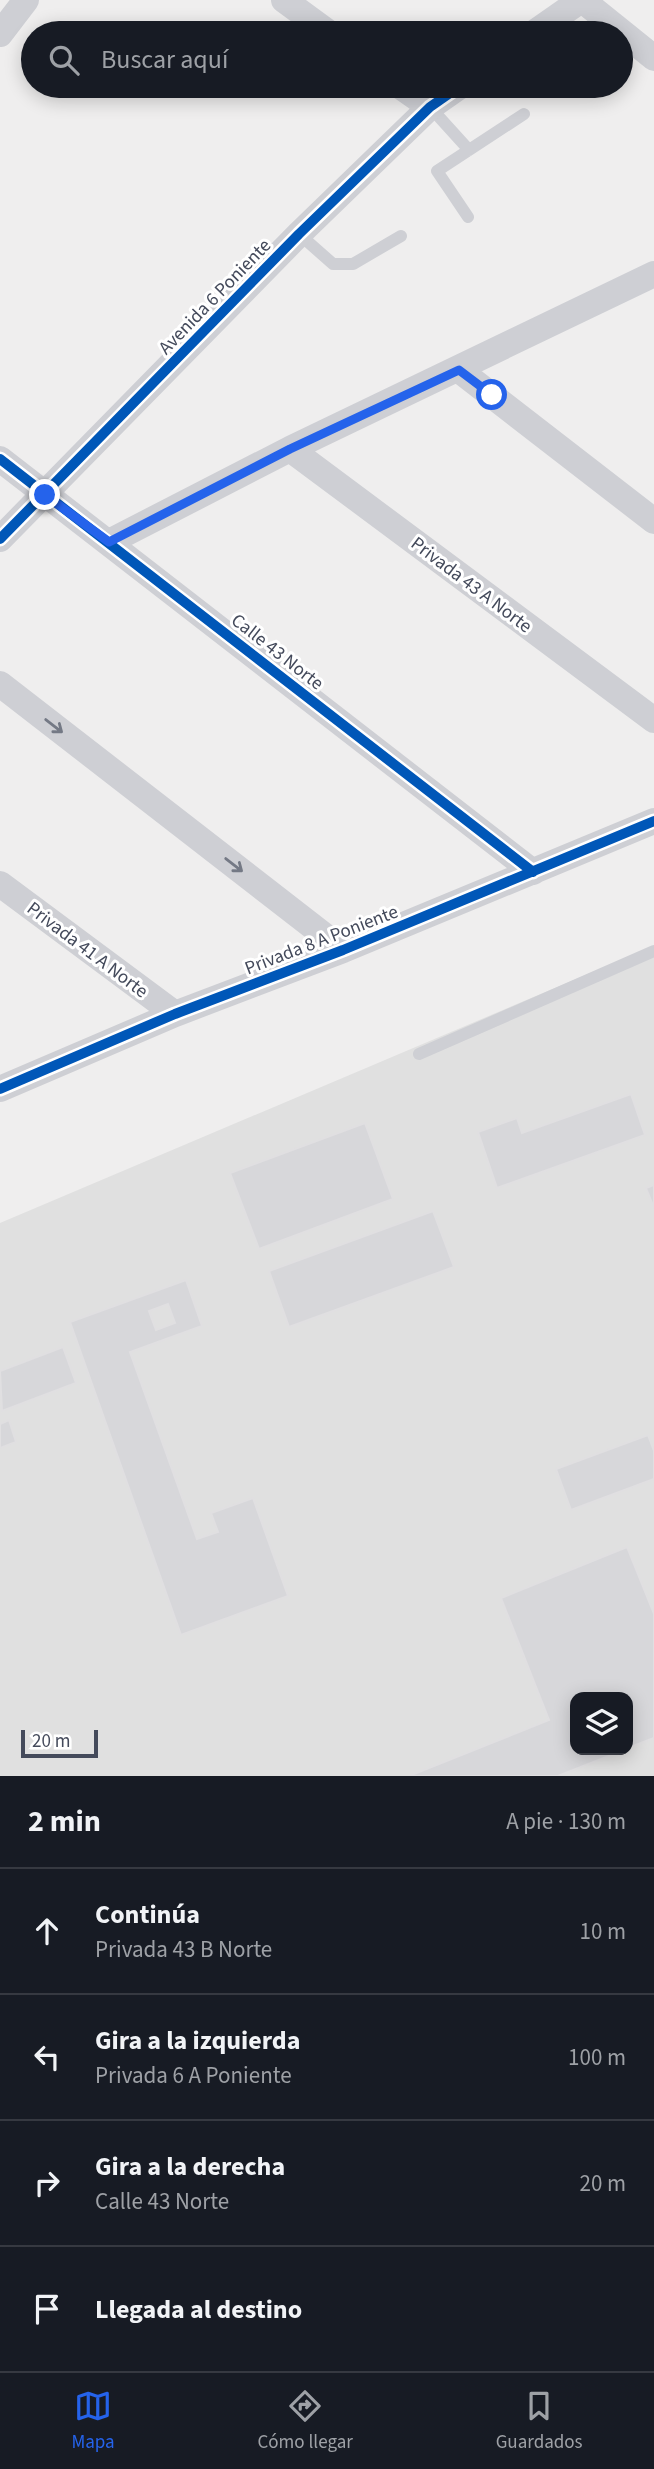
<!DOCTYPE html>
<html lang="es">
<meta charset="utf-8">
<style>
body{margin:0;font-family:"Source Sans 3",sans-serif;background:#242831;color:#f1f3f6}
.controls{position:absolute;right:21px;bottom:21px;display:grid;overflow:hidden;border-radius:14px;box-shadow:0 4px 18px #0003}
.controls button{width:63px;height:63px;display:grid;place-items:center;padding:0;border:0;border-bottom:2px solid #363941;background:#171b24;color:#f1f3f6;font:35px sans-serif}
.scale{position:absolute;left:21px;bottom:18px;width:77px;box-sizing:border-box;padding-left:7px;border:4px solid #444a5b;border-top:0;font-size:19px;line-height:24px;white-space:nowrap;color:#444a5b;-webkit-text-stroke:5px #fff;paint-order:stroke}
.stop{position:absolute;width:21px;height:21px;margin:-16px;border:5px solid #2563eb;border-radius:50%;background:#fff}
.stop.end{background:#2563eb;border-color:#fff;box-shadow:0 2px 7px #0008}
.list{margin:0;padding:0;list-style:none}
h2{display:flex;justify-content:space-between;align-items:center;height:91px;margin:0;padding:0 28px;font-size:30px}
h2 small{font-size:23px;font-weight:400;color:#9ea1a6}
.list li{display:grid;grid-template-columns:46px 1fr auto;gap:21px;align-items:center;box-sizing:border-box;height:126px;padding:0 28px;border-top:2px solid #363941}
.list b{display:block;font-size:26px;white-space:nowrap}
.list p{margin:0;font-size:23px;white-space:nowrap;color:#9ea1a6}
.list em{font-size:23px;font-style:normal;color:#9ea1a6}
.icon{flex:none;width:38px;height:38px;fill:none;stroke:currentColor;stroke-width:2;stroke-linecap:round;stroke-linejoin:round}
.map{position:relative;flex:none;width:654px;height:1776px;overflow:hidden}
.search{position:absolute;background:#171b24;box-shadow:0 4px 18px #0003;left:21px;right:21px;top:21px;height:77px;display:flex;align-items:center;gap:18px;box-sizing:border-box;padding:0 24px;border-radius:38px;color:#9ea1a6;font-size:26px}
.sheet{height:595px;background:#171b24}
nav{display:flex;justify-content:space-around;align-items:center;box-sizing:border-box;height:98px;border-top:2px solid #363941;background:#171b24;font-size:19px;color:#9ea1a6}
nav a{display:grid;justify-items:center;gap:4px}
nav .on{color:#2563eb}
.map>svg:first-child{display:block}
.education{fill:#e0e0e0;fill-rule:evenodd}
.building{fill:#d7d7da;stroke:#e0dfe1;stroke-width:2;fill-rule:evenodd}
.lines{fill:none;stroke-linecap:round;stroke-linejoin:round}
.lane{stroke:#cecfd4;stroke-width:12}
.street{stroke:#cecfd4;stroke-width:26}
.cycleway-casing{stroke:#fff;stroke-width:15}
.cycleway{stroke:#0057b8;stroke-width:10}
.oneway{stroke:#747985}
.route{stroke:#2563eb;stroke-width:9}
.labels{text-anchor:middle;stroke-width:6;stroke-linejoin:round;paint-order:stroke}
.street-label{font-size:19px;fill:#444a5b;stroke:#fff}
</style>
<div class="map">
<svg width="654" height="1776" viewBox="0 0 654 1776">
<rect width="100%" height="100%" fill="#efeeee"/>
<path class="education" d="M654 946V1776H0V1223ZM575 1697H628V1750H575Z"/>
<path class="building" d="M631 1094 645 1135 497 1188 478 1132 517 1118 522 1133Z
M365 1123 393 1199 259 1249 230 1173Z
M654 1185V1208L646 1188Z
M433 1211 454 1267 289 1327 269 1271Z
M186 1280 202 1326 130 1352 197 1539 218 1532 211 1513 253 1498 288 1596 181 1635 70 1322ZM168 1304 175 1323 156 1330 149 1311Z
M63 1347 76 1383 2 1411 0 1371Z
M9 1420 16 1442 0 1448V1424Z
M648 1435 654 1451V1479L571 1510 556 1469Z
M627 1547 654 1614V1738L628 1748V1697H575V1750H624L558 1776H409L549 1720 501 1598Z"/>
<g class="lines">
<path class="lane" d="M430 107 469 150
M468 217 437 171 524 114
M299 234 333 264H353L401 236
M419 1054 654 951"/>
<path class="street" d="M284 0 329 33
M582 0 654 58
M534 33 581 0
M0 34 26 0
M400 86 430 107
M459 370 654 521
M290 449 654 720
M0 459 533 872
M0 539 299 234 430 107 460 86
M109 542 290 449 654 274
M0 684 343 950
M0 884 175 1014
M0 1089 175 1014 343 950 654 821"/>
<g class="cycleway-casing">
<path id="cycleway" d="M0 459 533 872
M0 539 299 234 430 107 460 86
M0 1089 175 1014 343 950 654 821"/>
</g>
<use href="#cycleway" class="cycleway"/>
</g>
<defs><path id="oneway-shaft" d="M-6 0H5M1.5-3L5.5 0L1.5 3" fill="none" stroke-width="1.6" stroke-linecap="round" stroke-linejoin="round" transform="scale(1.75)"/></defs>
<g class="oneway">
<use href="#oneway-shaft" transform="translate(54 726) rotate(38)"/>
<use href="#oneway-shaft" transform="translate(234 865) rotate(38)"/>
</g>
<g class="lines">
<path class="route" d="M45 495 109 542 290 449 459 370 492 395"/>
</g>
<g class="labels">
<g class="street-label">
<text transform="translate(214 296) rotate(-46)" y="7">Avenida 6 Poniente</text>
<text transform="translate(472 584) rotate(37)" y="7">Privada 43 A Norte</text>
<text transform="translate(278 651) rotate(38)" y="7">Calle 43 Norte</text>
<text transform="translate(321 939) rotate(-21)" y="7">Privada 8 A Poniente</text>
<text transform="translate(88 949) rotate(37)" y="7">Privada 41 A Norte</text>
</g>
</g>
</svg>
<div class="controls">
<button><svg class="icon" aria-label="layers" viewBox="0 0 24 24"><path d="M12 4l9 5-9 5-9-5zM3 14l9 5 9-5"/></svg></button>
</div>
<div class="scale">20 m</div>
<div class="stop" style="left:492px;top:395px"></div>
<div class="stop end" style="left:45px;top:495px"></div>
<div class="search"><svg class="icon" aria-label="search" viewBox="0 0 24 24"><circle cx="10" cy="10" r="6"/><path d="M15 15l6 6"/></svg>Buscar aquí</div>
</div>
<section class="sheet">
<h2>2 min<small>A pie · 130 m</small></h2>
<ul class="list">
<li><svg class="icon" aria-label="ahead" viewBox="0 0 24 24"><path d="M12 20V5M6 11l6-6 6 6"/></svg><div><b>Continúa</b><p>Privada 43 B Norte</p></div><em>10 m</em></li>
<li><svg class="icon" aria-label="left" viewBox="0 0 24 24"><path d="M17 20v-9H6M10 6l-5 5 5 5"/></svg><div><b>Gira a la izquierda</b><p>Privada 6 A Poniente</p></div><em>100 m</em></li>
<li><svg class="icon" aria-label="right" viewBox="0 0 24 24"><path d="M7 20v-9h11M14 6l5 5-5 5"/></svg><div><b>Gira a la derecha</b><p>Calle 43 Norte</p></div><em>20 m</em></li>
<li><svg class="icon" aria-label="arrive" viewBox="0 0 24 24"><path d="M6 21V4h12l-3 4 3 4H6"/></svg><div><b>Llegada al destino</b></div></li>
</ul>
</section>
<nav>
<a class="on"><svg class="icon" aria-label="map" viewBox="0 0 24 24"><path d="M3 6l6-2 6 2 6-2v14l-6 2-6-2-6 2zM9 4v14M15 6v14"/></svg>Mapa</a>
<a><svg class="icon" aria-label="directions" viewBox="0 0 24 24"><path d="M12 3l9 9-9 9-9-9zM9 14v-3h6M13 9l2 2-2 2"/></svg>Cómo llegar</a>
<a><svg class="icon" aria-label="saved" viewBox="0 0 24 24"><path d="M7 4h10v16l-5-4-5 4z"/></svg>Guardados</a>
</nav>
